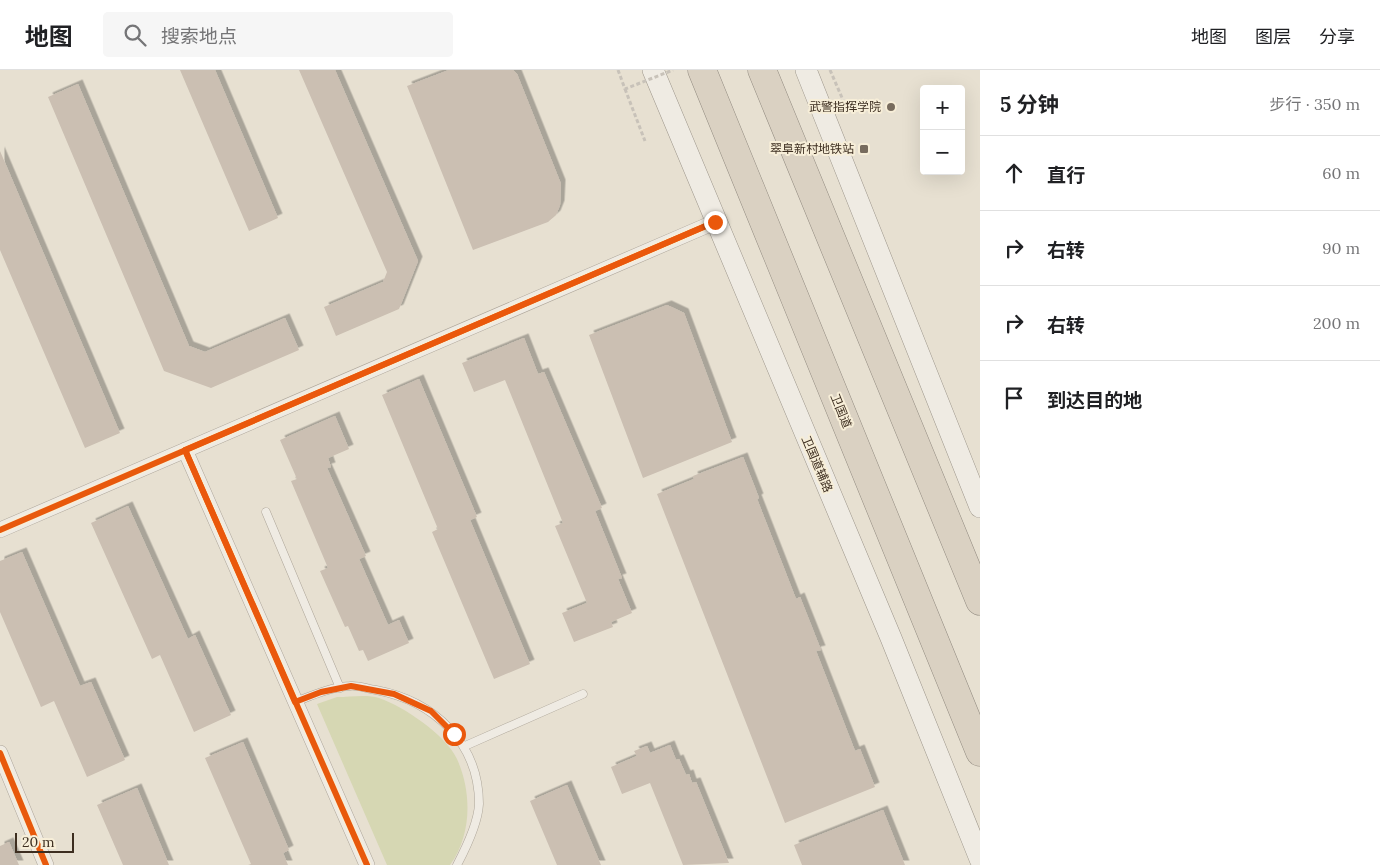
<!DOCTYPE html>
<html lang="zh">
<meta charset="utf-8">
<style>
body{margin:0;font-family:Lora,"Noto Sans SC",serif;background:#f6f6f6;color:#202124}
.controls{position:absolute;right:15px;top:15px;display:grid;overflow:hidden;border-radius:5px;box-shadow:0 5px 20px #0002}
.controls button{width:45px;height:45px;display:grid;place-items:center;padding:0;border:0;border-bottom:1px solid #e0e0e0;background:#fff;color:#202124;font:25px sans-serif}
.scale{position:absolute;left:15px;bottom:12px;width:59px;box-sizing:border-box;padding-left:5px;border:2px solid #3d2e20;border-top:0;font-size:14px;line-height:18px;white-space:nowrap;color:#3d2e20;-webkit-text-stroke:4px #f7eed8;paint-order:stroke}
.stop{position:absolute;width:15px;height:15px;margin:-11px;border:4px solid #ea580c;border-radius:50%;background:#fff}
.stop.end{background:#ea580c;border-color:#fff;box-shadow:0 1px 5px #0008}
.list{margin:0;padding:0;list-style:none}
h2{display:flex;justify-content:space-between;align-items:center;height:65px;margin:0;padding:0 20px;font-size:21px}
h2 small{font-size:16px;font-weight:400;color:#757577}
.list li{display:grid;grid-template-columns:32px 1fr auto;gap:15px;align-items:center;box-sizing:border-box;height:75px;padding:0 20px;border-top:1px solid #e0e0e0}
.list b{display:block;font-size:19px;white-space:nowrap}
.list em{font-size:16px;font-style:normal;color:#757577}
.icon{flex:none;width:28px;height:28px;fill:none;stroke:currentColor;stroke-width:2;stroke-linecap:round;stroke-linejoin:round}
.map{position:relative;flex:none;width:980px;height:795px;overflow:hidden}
header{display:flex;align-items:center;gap:30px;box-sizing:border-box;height:70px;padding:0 25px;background:#fff;border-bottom:1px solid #e0e0e0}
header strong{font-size:24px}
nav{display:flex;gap:28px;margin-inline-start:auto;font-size:18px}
.search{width:350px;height:45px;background:#f6f6f6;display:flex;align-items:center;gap:12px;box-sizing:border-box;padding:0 18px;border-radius:5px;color:#757577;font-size:19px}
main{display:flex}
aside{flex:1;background:#fff}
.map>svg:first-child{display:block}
.green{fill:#d6d7b3}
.building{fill:#cbbfb2;filter:url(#shadow)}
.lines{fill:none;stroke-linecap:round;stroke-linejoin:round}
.lane-casing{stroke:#ada599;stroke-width:9}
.street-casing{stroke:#ada599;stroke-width:16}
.secondary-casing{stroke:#9c958a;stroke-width:22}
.highway-casing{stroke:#928b80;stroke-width:29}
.path{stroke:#c8c2b9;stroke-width:3;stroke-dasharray:4 2.5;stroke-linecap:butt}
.lane{stroke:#efebe3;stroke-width:8}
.street{stroke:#efebe3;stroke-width:15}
.secondary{stroke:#efebe3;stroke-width:21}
.highway{stroke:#dad1c2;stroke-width:28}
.path-bridge{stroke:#c8c2b9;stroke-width:3;stroke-dasharray:4 2.5;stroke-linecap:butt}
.cycleway-casing{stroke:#f7eed8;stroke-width:9}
.cycleway{stroke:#e8590c;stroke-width:6}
.route{stroke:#ea580c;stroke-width:6}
.poi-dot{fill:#786c5e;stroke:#f7eed8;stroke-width:2}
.labels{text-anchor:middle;stroke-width:4;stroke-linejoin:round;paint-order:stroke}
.poi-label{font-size:12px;fill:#3d2e20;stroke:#f7eed8;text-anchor:end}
.street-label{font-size:12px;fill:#3d2e20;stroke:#f7eed8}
</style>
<header>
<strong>地图</strong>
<div class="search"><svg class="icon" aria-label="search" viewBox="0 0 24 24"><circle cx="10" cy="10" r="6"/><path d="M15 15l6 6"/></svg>搜索地点</div>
<nav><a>地图</a><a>图层</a><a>分享</a></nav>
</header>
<main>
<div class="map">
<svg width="980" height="795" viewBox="0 0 980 795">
<defs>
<filter id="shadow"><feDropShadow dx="4.5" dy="-4.5" stdDeviation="0" flood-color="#0004"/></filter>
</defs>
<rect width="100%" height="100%" fill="#e7e0d1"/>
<path class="green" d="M337 627C350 627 367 624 379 628 403 636 446 665 457 689 472 722 472 765 450 795H387L317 634Z"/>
<path class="building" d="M180 0H215L278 148 249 161Z
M299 0H335L418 191 399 239 336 266 324 237 383 212 387 202Z
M449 0H513L517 4 561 114 560 135 556 145 548 152 473 180 407 16Z
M78 14 189 276 205 282 285 248 299 280 211 318 164 301 48 27Z
M0 81 120 363 85 378 0 180Z
M667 235 684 243 732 372 643 408 589 265Z
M524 268 538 304 544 302 602 438 595 441 622 508 618 509 632 543 611 552 613 557 574 572 562 543 587 533 555 456 563 453 505 310 474 322 462 293Z
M419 309 477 447 470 450 530 594 494 609 432 462 438 459 382 325Z
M335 346 349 379 328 388 331 397 327 398 366 486 359 489 388 555 399 550 409 573 368 591 363 580 359 581 348 556 345 557 320 501 328 498 291 411 297 409 280 370Z
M743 387 759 428 757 429 796 529 800 527 821 580 816 581 855 681 860 679 875 717 785 753 657 424 694 409 693 406Z
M128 436 188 569 195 565 231 645 194 662 160 585 152 589 91 453Z
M22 482 80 616 91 612 125 690 87 707 54 631 41 637 0 542V491Z
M243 672 289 780 283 783 288 795H248L251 794 205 688Z
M670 675 676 690 679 689 686 705 689 704 692 713 696 712 729 793 683 795 650 713 622 724 611 697 637 686 634 681 647 676 650 683Z
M567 715 601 795H557L530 731Z
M137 718 169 795H123L97 735Z
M883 740 905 795H802L794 775Z
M9 772 19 795H0V776Z"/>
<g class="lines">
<g class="lane-casing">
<path id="lane" d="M266 442 340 618
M295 632C313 625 331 617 350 616 358 615 368 619 376 620 434 631 479 673 479 734 478 754 466 778 457 795
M465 676 583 624"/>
</g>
<g class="street-casing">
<path id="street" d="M185 380 367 795
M0 460 715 152
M0 683 46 795"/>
</g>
<g class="secondary-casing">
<path id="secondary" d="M653 0 891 568 980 789
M806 0 980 437"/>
</g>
<g class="highway-casing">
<path id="highway" d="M702 0 980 682
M762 0 980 531"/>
</g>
<path class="path" d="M830 0 843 30
M625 19 645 71"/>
<use href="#lane" class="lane"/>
<use href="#street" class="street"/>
<use href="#secondary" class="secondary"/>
<use href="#highway" class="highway"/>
<path class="path-bridge" d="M618 0 625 19 673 0"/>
<g class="cycleway-casing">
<path id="cycleway" d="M185 380 367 795
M0 460 715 152
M0 683 46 795"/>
</g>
<use href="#cycleway" class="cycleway"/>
</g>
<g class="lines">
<path class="route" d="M454 664 431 641 394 624 351 616 321 622 295 632 185 380 715 152"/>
</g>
<g class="poi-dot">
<circle cx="891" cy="37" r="5"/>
<rect x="859" y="74" width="10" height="10" rx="2.5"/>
</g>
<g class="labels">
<g class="poi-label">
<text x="881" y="41">武警指挥学院</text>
<text x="854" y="83">翠阜新村地铁站</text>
</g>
<g class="street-label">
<text transform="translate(841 341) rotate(68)" y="4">卫国道</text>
<text transform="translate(817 394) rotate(67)" y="4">卫国道辅路</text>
</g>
</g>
</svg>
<div class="controls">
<button>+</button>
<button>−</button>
</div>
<div class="scale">20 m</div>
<div class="stop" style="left:454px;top:664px"></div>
<div class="stop end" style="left:715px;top:152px"></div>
</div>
<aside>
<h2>5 分钟<small>步行 · 350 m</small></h2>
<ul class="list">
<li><svg class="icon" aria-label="ahead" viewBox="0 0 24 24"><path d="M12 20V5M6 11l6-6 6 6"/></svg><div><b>直行</b></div><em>60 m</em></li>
<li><svg class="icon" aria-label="right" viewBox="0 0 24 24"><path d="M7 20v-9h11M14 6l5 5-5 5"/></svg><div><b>右转</b></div><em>90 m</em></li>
<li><svg class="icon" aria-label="right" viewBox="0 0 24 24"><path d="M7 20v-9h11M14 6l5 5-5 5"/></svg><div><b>右转</b></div><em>200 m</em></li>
<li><svg class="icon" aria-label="arrive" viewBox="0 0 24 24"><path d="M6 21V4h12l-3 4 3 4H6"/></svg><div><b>到达目的地</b></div></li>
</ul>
</aside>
</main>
